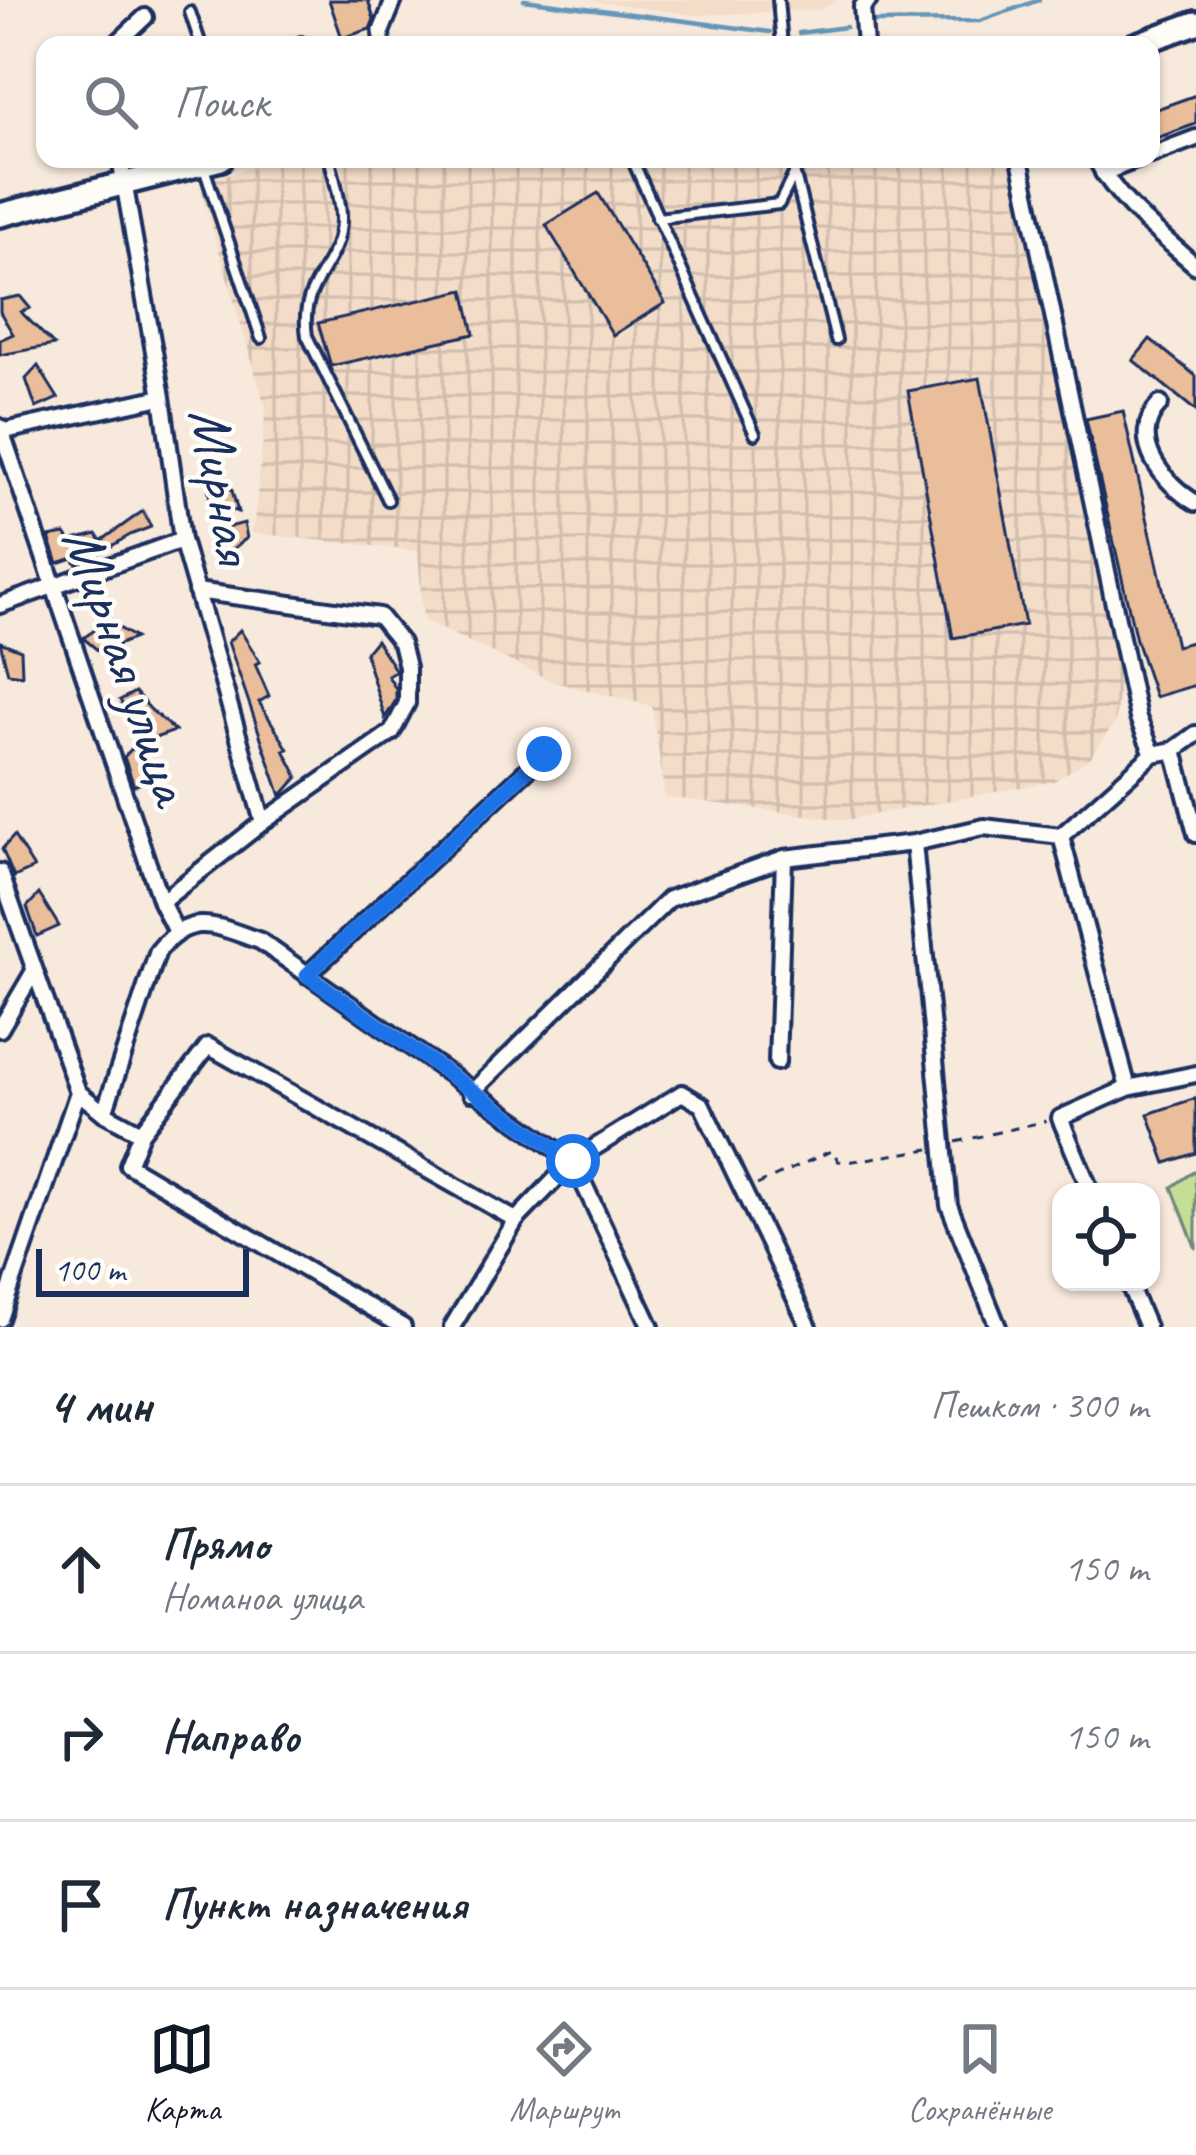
<!DOCTYPE html>
<html lang="ru">
<meta charset="utf-8">
<style>
body{margin:0;font-family:Caveat,sans-serif;background:#f2f2f3;color:#1f2937}
.controls{position:absolute;right:36px;bottom:36px;display:grid;overflow:hidden;border-radius:24px;box-shadow:0 3px 9px #0004}
.controls button{width:108px;height:108px;display:grid;place-items:center;padding:0;border:0;border-bottom:3px solid #e0e1e3;background:#fff;color:#1f2937;font:60px sans-serif}
.scale{position:absolute;left:36px;bottom:30px;width:213px;box-sizing:border-box;padding-left:12px;border:6px solid #1b2f5e;border-top:0;font-size:33px;line-height:42px;white-space:nowrap;color:#1b2f5e;-webkit-text-stroke:9px #fdfcf7;paint-order:stroke}
.stop{position:absolute;width:36px;height:36px;margin:-27px;border:9px solid #1a73e8;border-radius:50%;background:#fff}
.stop.end{background:#1a73e8;border-color:#fff;box-shadow:0 3px 12px #0008}
.list{margin:0;padding:0;list-style:none}
h2{display:flex;justify-content:space-between;align-items:center;height:156px;margin:0;padding:0 48px;font-size:51px}
h2 small{font-size:39px;font-weight:400;color:#747a83}
.list li{display:grid;grid-template-columns:78px 1fr auto;gap:36px;align-items:center;box-sizing:border-box;height:168px;padding:0 48px;border-top:3px solid #e0e1e3}
.list b{display:block;font-size:45px;white-space:nowrap}
.list p{margin:0;font-size:39px;white-space:nowrap;color:#747a83}
.list em{font-size:39px;font-style:normal;color:#747a83}
.icon{flex:none;width:66px;height:66px;fill:none;stroke:currentColor;stroke-width:2;stroke-linecap:round;stroke-linejoin:round}
.map{position:relative;flex:none;width:1196px;height:1327px;overflow:hidden}
.search{position:absolute;background:#fff;box-shadow:0 3px 9px #0004;left:36px;right:36px;top:36px;height:132px;display:flex;align-items:center;gap:30px;box-sizing:border-box;padding:0 42px;border-radius:24px;color:#747a83;font-size:45px}
.sheet{height:660px;background:#fff}
nav{display:flex;justify-content:space-around;align-items:center;box-sizing:border-box;height:168px;border-top:3px solid #e0e1e3;background:#fff;font-size:33px;color:#747a83}
nav a{display:grid;justify-items:center;gap:6px}
nav .on{color:#111827}
.map>svg:first-child{display:block}
.built{fill:#f3dcc8}
.industrial{fill:url(#industrial-grid)}
.park{fill:url(#park-tufts);stroke:#70877a;stroke-width:3}
.lines{fill:none;stroke-linecap:round;stroke-linejoin:round}
.stream{stroke:#6496ba;stroke-width:4.5}
.building{fill:#eabe9a;stroke:#1b2f5e;stroke-width:3}
.service-casing{stroke:#1b2f5e;stroke-width:16}
.minor-casing{stroke:#1b2f5e;stroke-width:22}
.primary-casing{stroke:#1b2f5e;stroke-width:30}
.path{stroke:#1b2f5e;stroke-width:3;stroke-dasharray:9 9;stroke-linecap:butt}
.service{stroke:#fdfcf7;stroke-width:8}
.minor{stroke:#fdfcf7;stroke-width:14}
.primary{stroke:#fdfcf7;stroke-width:21}
.route{stroke:#1a73e8;stroke-width:15}
.labels{text-anchor:middle;stroke-width:9;stroke-linejoin:round;paint-order:stroke}
.street-label{font-size:60px;fill:#1b2f5e;stroke:#fdfcf7}
</style>
<div class="map">
<svg width="1196" height="1327" viewBox="0 0 1196 1327">
<defs>
<pattern id="industrial-grid" width="8" height="8" patternUnits="userSpaceOnUse" patternTransform="scale(3)"><rect width="8" height="8" fill="#f3dcc8"/><path d="M0 4h8M4 0v8" fill="none" stroke="#d0bdae"/></pattern>
<pattern id="park-tufts" width="24" height="20" patternUnits="userSpaceOnUse" patternTransform="scale(3)"><rect width="24" height="20" fill="#c4df95"/><path d="M3 7l-1-3M5 7V3M7 7l1-3M15 17l-1-3M17 17v-4M19 17l1-3" fill="none" stroke="#a8c083"/></pattern>
</defs>
<rect width="100%" height="100%" fill="#f7e9db"/>
<filter id="ink" filterUnits="userSpaceOnUse"><feTurbulence type="fractalNoise" baseFrequency=".00833" numOctaves="2"/><feDisplacementMap in="SourceGraphic" scale="24" xChannelSelector="R" yChannelSelector="G"/><feConvolveMatrix kernelMatrix="1 2 1 2 8 2 1 2 1" color-interpolation-filters="sRGB"/></filter>
<g filter="url(#ink)">
<path class="built" d="M586 0H838L819 10 696 15Z"/>
<path class="industrial" d="M284 159H1009L1120 678 1115 722 1090 758 1054 781 845 820 665 797 652 706 554 682 423 620 418 551 253 533 266 409 199 182Z"/>
<path class="park" d="M1196 1170V1249L1172 1187Z"/>
<g class="lines">
<path class="stream" d="M524 0 770 32
M869 22 980 21 1039 0
M799 33 846 27"/>
</g>
<path class="building" d="M329 0H368L374 19 370 29 342 38Z
M1196 95V124L1151 140V111Z
M598 193 665 303 613 335 546 225Z
M464 290 474 334 331 366 318 323Z
M20 296 30 308 21 312 54 345 0 355V340L13 334 0 312V300Z
M1150 339 1196 376V411L1133 360Z
M38 366 58 398 36 408 26 379Z
M980 378 1025 625 953 638 908 391Z
M1123 411 1176 646 1196 641V685L1155 697 1136 640 1086 419Z
M208 482 231 487 238 512 210 502Z
M143 511 151 527 130 535 85 562 77 565 73 558 58 563 49 537 65 534 70 541 97 534 101 541Z
M244 523 247 538 226 554 211 532Z
M108 621 135 638 100 652 83 638Z
M240 630 260 662 255 664 269 696 259 702 288 749 284 750 298 777 281 796 228 642Z
M376 640 396 671 388 676 396 689V700L385 718 365 653Z
M0 642 21 650 22 675 8 673Z
M135 692 151 710 175 731 135 745 131 719 120 700Z
M135 745 155 777 134 786 124 757Z
M14 836 34 868 14 877 2 849Z
M39 894 59 926 37 936 27 907Z
M1196 1098V1153L1166 1163 1148 1114Z"/>
<g class="lines">
<g class="service-casing">
<path id="service" d="M778 0 782 45
M190 12 201 45
M292 45 301 42 306 45
M330 159C333 177 341 198 341 217 342 266 298 280 307 336L388 500
M632 159 755 434
M791 159 836 340
M203 165 261 338
M657 218 779 204 794 174"/>
</g>
<g class="minor-casing">
<path id="minor" d="M115 45 145 17
M382 45 381 32 394 0
M865 45 862 7 869 0
M1151 155 1196 138
M120 159 162 397 182 540 263 822
M1020 159 1138 718 1153 754
M1096 159C1117 202 1161 235 1196 266
M1103 173 1139 159
M1160 404C1126 439 1164 484 1196 503
M0 427 161 902 175 930
M0 432 162 397
M0 605 182 540
M1174 750 1196 834
M1061 836 1128 1088
M914 843 949 1205 998 1327
M0 872 78 1092 104 1113 141 1133 128 1165 403 1327
M161 902 263 822 392 732 407 703V667L401 643 379 616 196 591
M307 975 544 754
M0 1029 34 971
M777 1062 784 858
M471 1093 669 899 784 858 914 843 984 827 1061 836 1153 754 1174 750 1196 734
M104 1113 158 951C192 910 216 926 260 941L573 1161 651 1327
M141 1133 208 1046 516 1220
M1091 1192 1060 1118 1128 1088 1196 1074
M1128 1282 1147 1327
M0 1319 78 1092
M452 1327 516 1220 573 1161 682 1093 702 1105 809 1327"/>
</g>
<g class="primary-casing">
<path id="primary" d="M1135 45 1196 23
M0 215 221 159"/>
</g>
<path class="path" d="M956 1142 1046 1121
M757 1185 833 1150 838 1161 847 1162 930 1149"/>
<use href="#service" class="service"/>
<use href="#minor" class="minor"/>
<use href="#primary" class="primary"/>
</g>
</g>
<g class="lines" filter="url(#ink)">
<path class="route" d="M544 754 307 975 573 1161"/>
</g>
<g class="labels">
<g class="street-label">
<text transform="translate(224 485) rotate(80)" y="21">Мирная</text>
<text transform="translate(129 665) rotate(71)" y="21">Мирная улица</text>
</g>
</g>
</svg>
<div class="controls">
<button><svg class="icon" aria-label="locate" viewBox="0 0 24 24"><circle cx="12" cy="12" r="6"/><path d="M12 2v4M12 18v4M2 12h4M18 12h4"/></svg></button>
</div>
<div class="scale">100 m</div>
<div class="stop" style="left:573px;top:1161px"></div>
<div class="stop end" style="left:544px;top:754px"></div>
<div class="search"><svg class="icon" aria-label="search" viewBox="0 0 24 24"><circle cx="10" cy="10" r="6"/><path d="M15 15l6 6"/></svg>Поиск</div>
</div>
<section class="sheet">
<h2>4 мин<small>Пешком · 300 m</small></h2>
<ul class="list">
<li><svg class="icon" aria-label="ahead" viewBox="0 0 24 24"><path d="M12 20V5M6 11l6-6 6 6"/></svg><div><b>Прямо</b><p>Номаноа улица</p></div><em>150 m</em></li>
<li><svg class="icon" aria-label="right" viewBox="0 0 24 24"><path d="M7 20v-9h11M14 6l5 5-5 5"/></svg><div><b>Направо</b></div><em>150 m</em></li>
<li><svg class="icon" aria-label="arrive" viewBox="0 0 24 24"><path d="M6 21V4h12l-3 4 3 4H6"/></svg><div><b>Пункт назначения</b></div></li>
</ul>
</section>
<nav>
<a class="on"><svg class="icon" aria-label="map" viewBox="0 0 24 24"><path d="M3 6l6-2 6 2 6-2v14l-6 2-6-2-6 2zM9 4v14M15 6v14"/></svg>Карта</a>
<a><svg class="icon" aria-label="directions" viewBox="0 0 24 24"><path d="M12 3l9 9-9 9-9-9zM9 14v-3h6M13 9l2 2-2 2"/></svg>Маршрут</a>
<a><svg class="icon" aria-label="saved" viewBox="0 0 24 24"><path d="M7 4h10v16l-5-4-5 4z"/></svg>Сохранённые</a>
</nav>
